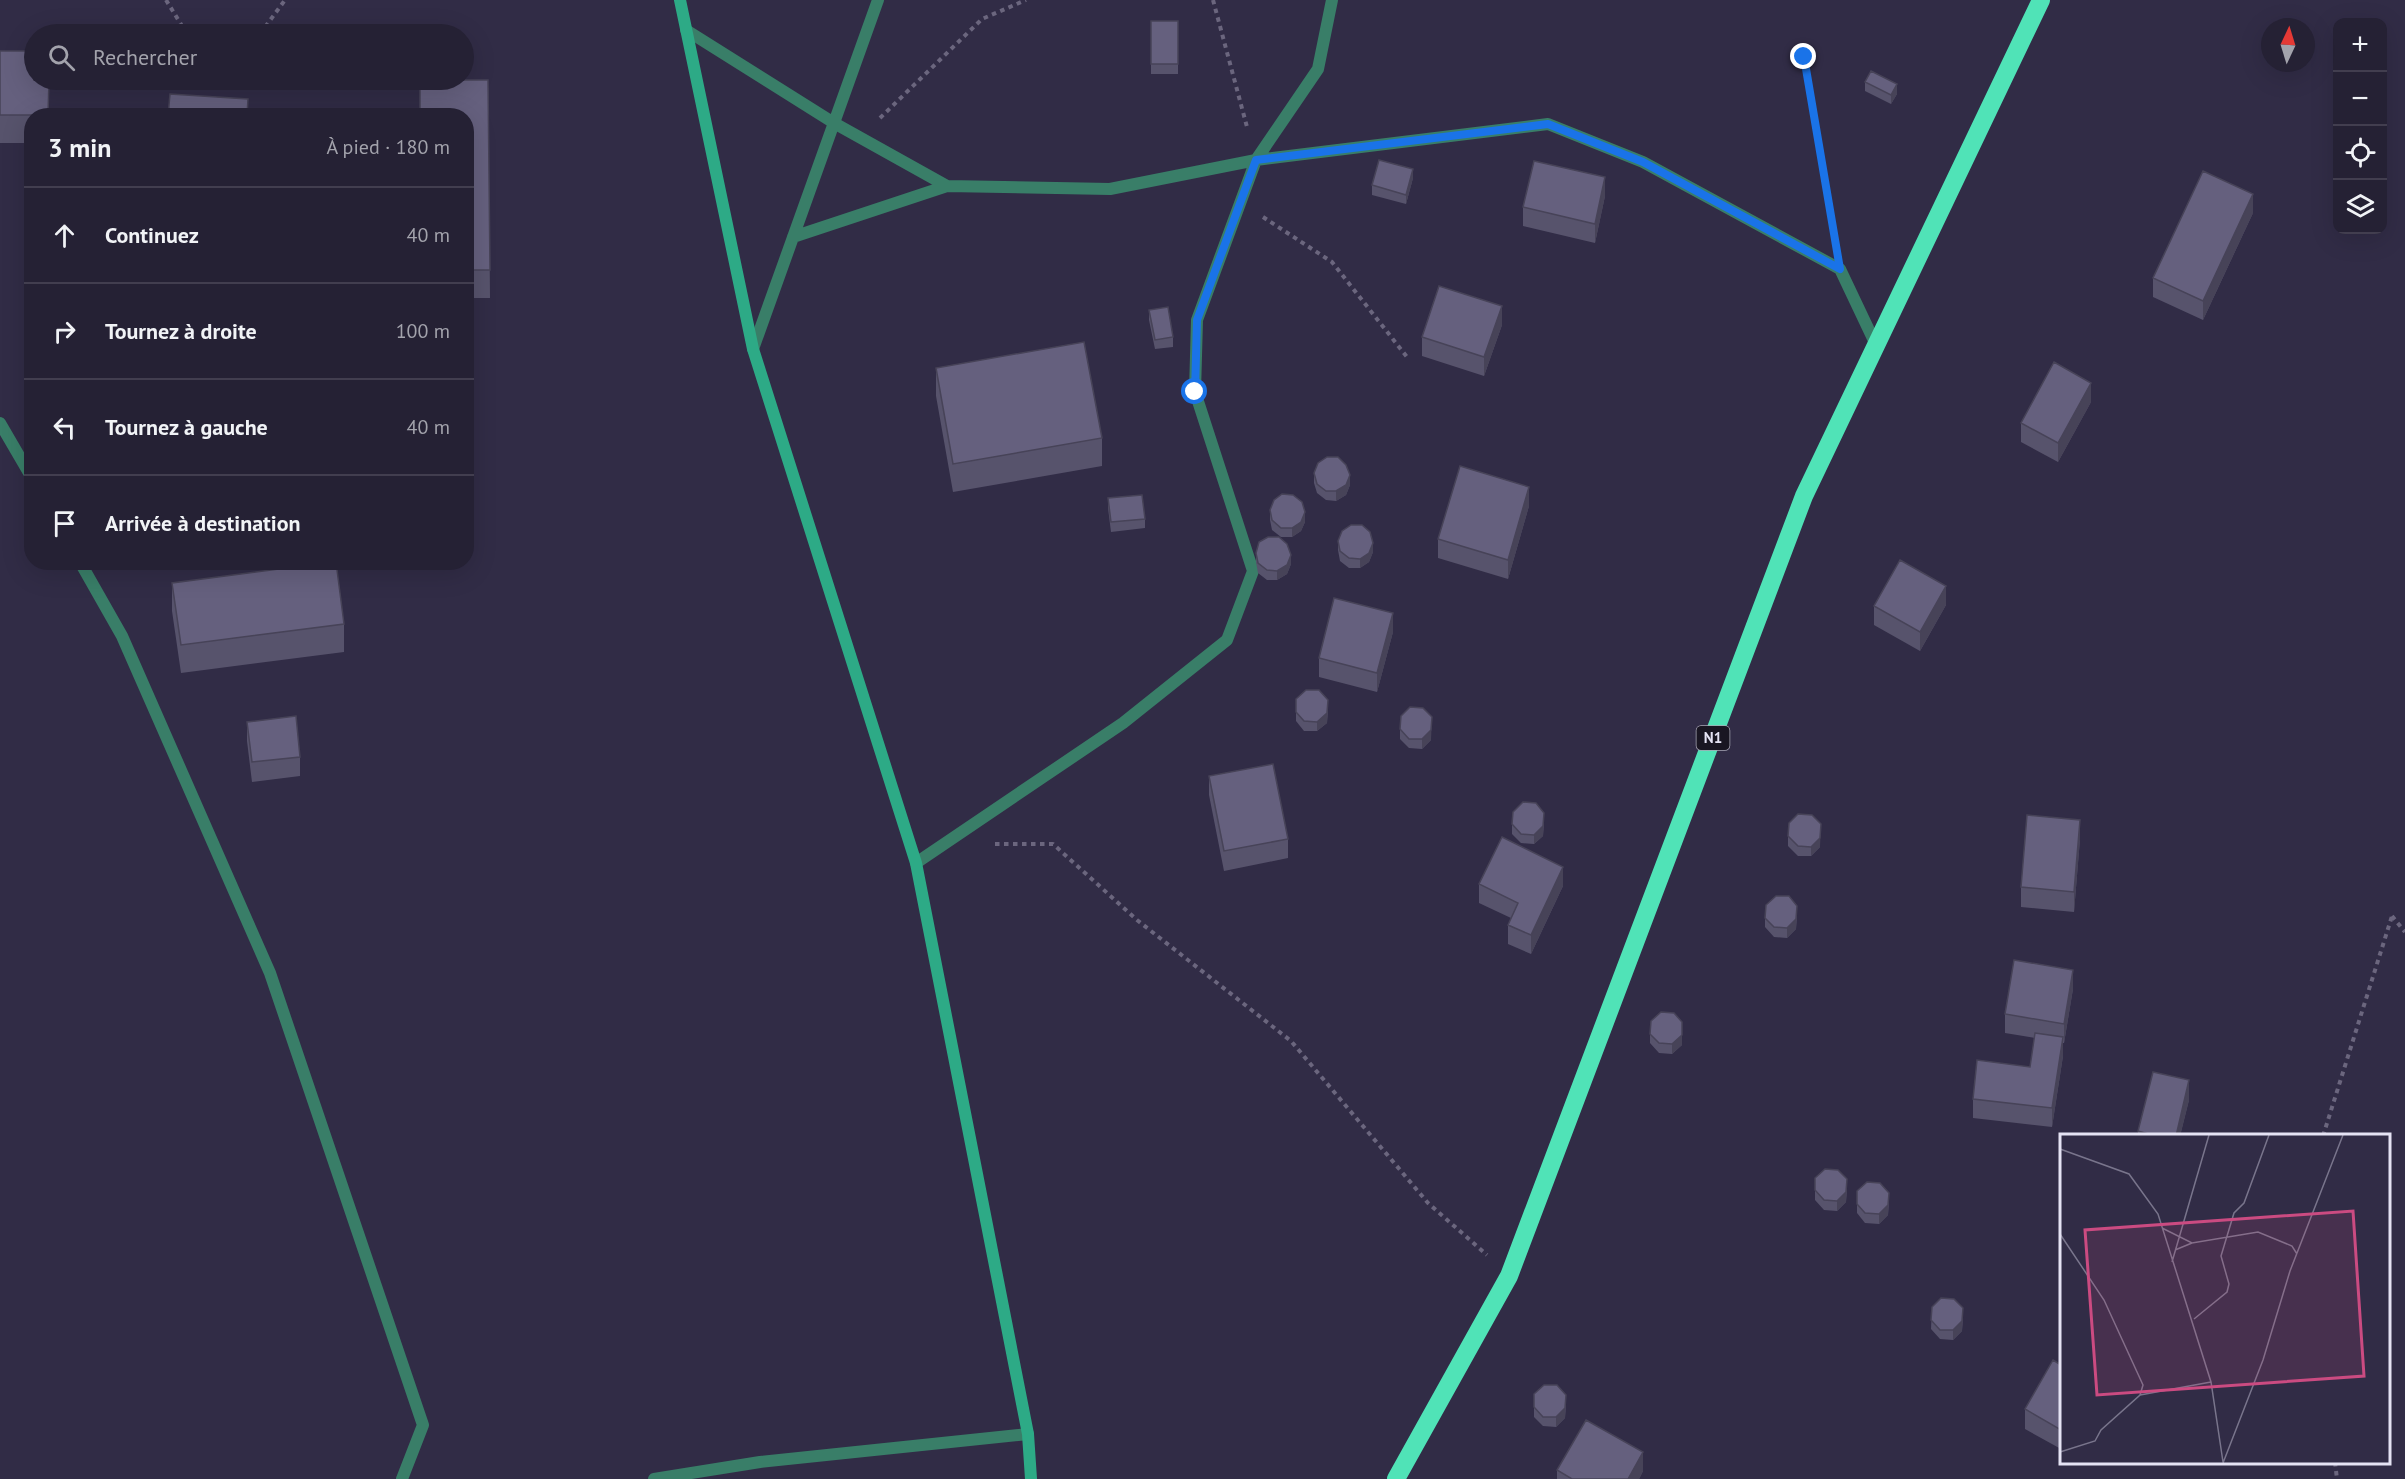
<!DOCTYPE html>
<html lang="fr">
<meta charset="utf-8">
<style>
body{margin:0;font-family:"PT Sans",sans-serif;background:#312e40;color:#f1f3f6}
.controls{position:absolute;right:18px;top:18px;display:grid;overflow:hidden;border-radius:12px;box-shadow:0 6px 24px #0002}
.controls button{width:54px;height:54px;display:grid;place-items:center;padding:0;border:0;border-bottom:2px solid #423e4f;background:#252134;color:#f1f3f6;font:30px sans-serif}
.compass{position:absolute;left:2261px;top:18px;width:54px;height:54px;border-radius:50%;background:#252134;box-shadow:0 6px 24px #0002;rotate:4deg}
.stop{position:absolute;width:18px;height:18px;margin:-14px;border:4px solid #1a73e8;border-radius:50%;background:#fff}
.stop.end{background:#1a73e8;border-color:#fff;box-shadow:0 2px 6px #0008}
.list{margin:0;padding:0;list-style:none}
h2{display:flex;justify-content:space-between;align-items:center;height:78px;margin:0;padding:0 24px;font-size:26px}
h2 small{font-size:20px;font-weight:400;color:#a3a3ac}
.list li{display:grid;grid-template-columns:39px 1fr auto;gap:18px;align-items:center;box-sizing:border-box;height:96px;padding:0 24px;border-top:2px solid #423e4f}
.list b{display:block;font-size:22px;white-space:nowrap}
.list em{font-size:20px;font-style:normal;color:#a3a3ac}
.icon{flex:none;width:33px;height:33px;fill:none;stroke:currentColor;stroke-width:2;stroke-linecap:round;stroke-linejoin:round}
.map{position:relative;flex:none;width:2405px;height:1479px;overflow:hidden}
.search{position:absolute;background:#252134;box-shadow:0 6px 24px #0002;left:24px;top:24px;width:450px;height:66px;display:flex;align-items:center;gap:15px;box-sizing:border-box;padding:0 21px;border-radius:33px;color:#a3a3ac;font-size:22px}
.panel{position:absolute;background:#252134;box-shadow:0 6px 24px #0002;left:24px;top:108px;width:450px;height:462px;border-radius:24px}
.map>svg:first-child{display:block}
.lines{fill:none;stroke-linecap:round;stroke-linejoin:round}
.path{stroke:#6b667e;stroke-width:4;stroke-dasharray:4.5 4.5;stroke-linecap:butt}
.street{stroke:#397e68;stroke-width:12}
.secondary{stroke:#2daa86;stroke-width:12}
.highway{stroke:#50e3b7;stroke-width:18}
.wall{fill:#57536c}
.shaded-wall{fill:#474358}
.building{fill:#65607e;stroke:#474358;stroke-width:1.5}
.route{stroke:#1a73e8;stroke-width:8}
.labels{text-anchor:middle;stroke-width:4.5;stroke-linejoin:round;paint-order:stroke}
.shield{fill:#191622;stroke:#a8a6b5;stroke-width:1.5}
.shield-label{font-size:15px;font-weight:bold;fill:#e5e3f4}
.inset-road{fill:none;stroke:#79758c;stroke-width:1.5}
.view{fill:#cb4b81;fill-opacity:0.15;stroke:#cb4b81;stroke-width:3}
.inset-edge{fill:none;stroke:#e5e3f4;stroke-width:3}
</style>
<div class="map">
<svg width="2405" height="1479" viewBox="0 0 2405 1479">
<rect width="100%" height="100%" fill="#312c46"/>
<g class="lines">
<path class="path" d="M166 0 187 34
M1213 0 1247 127
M260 34 285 0
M1804 57 1834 234
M214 80 220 88 226 80
M880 118 982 19 1026 0
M1263 217 1332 262 1407 357
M995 844H1053L1137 920 1291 1041 1428 1203 1487 1255
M2392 916 2405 932
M2323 1136 2392 916
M2335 1462 2337 1479"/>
<path class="street" d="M686 30 834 123 947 186 1110 189 1256 160 1548 124 1643 162 1840 269 1876 345
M793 237 947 186
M753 349 878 0
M0 423 32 478
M80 562 122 636 270 973 423 1425 402 1479
M916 863 1123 723 1227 640 1253 571 1195 392 1197 320 1256 160 1318 69 1332 0
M654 1479 760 1462 1028 1434"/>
<path class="secondary" d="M680 0 753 349 916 863 1028 1434 1031 1479"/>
<path class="highway" d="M1396 1479 1509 1276 1804 496 2041 0"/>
</g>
<path class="wall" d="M1151 21H1178V74H1151Z
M0 51 32 116V143H0Z
M488 80 490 298H466V116Z
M1865 82 1897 94 1891 104 1865 91Z
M1413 178 1406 204 1372 195V185Z
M1605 196 1595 243 1523 226V207Z
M2253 213 2203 320 2153 297V278Z
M1149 310 1173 337V347L1155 349 1149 320Z
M1502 325 1484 376 1422 356V337Z
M936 368 1102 438V466L953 492 936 396Z
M2091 402 2058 462 2021 442V423Z
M1314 473 1350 485 1346 495 1336 501 1326 500 1317 493 1314 483Z
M1108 498 1145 519V528L1111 532 1108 508Z
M1529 506 1508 579 1438 558V539Z
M1270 510 1305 522 1301 531 1292 537H1281L1272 530 1270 520Z
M1338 541 1373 552 1369 562 1360 568H1349L1340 561 1338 550Z
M1256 553 1291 564 1287 574 1277 580H1267L1258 573 1256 562Z
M172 583 344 624V652L181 673 172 611Z
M1946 605 1920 651 1874 625V606Z
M1393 632 1377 692 1319 677V658Z
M1296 699 1328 710 1327 723 1317 731H1304L1296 721Z
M247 722 300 757V776L252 782 247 741Z
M1400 729 1431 740 1422 749 1409 748 1400 739Z
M1209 776 1288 839V858L1224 871 1209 795Z
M1544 823 1543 836 1534 844 1521 843 1512 834V824Z
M1788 836 1820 847 1811 856H1798L1788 846Z
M2080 839 2074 912 2021 907V887Z
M1479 884 1563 886 1531 954 1508 944V925L1511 918 1479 903Z
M1797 916 1796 929 1787 938 1774 937 1765 927V918Z
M2073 989 2064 1043H2063V1056L2052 1127 1973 1118V1099L2030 1067 2035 1038 2005 1033V1014Z
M1650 1034 1682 1045 1672 1054 1659 1053 1650 1043Z
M2189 1100 2180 1136H2138V1131Z
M1815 1178 1847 1189 1846 1202 1837 1211 1824 1210 1815 1200Z
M1857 1191 1889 1202 1888 1215 1879 1224 1865 1223 1857 1213Z
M1932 1307 1963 1318 1962 1331 1953 1340 1940 1339 1931 1329Z
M2061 1365V1449L2025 1429V1409Z
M1534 1394 1566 1405 1565 1418 1556 1427 1543 1426 1534 1417Z
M1557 1470 1643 1471 1639 1479H1557Z"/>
<path class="shaded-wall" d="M1897 84V94L1891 104V95Z
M1413 169V178L1406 204V195Z
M1605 177V196L1595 243V224Z
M2253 194V213L2203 320V301Z
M1502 306V325L1484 376V357Z
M2091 383V402L2058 462V443Z
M1350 475V485L1346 495 1336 501V491Z
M1529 487V506L1508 579V560Z
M1305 512V522L1301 531 1292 537V528Z
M1373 543V552L1369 562 1360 568V559Z
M1291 555V564L1287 574 1277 580V571Z
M1946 586V605L1920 651V632Z
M1393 613V632L1377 692V673Z
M1328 700 1327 723 1317 731V722Z
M1432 717 1431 740 1422 749V739Z
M1544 813 1543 836 1534 844V835Z
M2080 820V839L2074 912V892Z
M1821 824 1820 847 1811 856V847Z
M1563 867V886L1531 954V935Z
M1797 906 1796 929 1787 938V928Z
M2073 970V989L2064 1043V1024Z
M1682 1022V1045L1672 1054V1044Z
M2063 1037V1056L2052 1127V1108Z
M2189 1080V1100L2180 1136H2176Z
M1847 1179 1846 1202 1837 1211V1201Z
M1889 1193 1888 1215 1879 1224V1214Z
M1963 1308 1962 1331 1953 1340V1330Z
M1566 1395 1565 1418 1556 1427V1417Z
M1643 1452V1471L1639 1479H1628Z"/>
<path class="building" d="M1151 21H1178V64H1151Z
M0 51H34V80H49L48 115H0Z
M1871 71 1897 84 1891 95 1865 82Z
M420 80H488L490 270H466V116H420Z
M170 94 248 99 247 116H168Z
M1379 160 1413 169 1406 195 1372 185Z
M1534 161 1605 177 1595 224 1523 207Z
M2203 171 2253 194 2203 301 2153 278Z
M1439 286 1502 306 1484 357 1422 337Z
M1168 307 1173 337 1155 340 1149 310Z
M1084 342 1102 438 953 464 936 368Z
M2054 362 2091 383 2058 443 2021 423Z
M1327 457H1338L1346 465 1350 475 1346 485 1336 491H1326L1317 484 1314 473 1318 463Z
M1460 466 1529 487 1508 560 1438 539Z
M1282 494 1293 495 1302 502 1305 512 1301 522 1292 528H1281L1272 520 1270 510 1274 500Z
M1142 495 1145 519 1111 522 1108 498Z
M1351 525H1362L1370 532 1373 543 1369 553 1360 559 1349 558 1340 551 1338 541 1342 531Z
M1268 537H1279L1287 544 1291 555 1287 565 1277 571 1267 570 1258 563 1256 553 1259 542Z
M1900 560 1946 586 1920 632 1874 606Z
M332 562H336L344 624 181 645 172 583Z
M1334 598 1393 613 1377 673 1319 658Z
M1306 690H1319L1328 700 1327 713 1317 722 1304 721 1296 712V699Z
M1410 707 1423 708 1432 717 1431 730 1422 739H1409L1400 729 1401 716Z
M296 716 300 757 252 762 247 722Z
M1273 764 1288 839 1224 851 1209 776Z
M1523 802 1536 803 1544 813 1543 826 1534 835 1521 834 1512 824 1513 812Z
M1798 814 1812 815 1821 824 1820 838 1811 847 1798 846 1788 836 1789 823Z
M2027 815 2080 820 2074 892 2021 887Z
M1502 837 1563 867 1531 935 1508 925 1518 903 1479 884Z
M1776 896H1789L1797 906 1796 919 1787 928 1774 927 1765 918 1766 905Z
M2014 960 2073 970 2064 1024 2005 1014Z
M1661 1012 1674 1013 1682 1022V1035L1672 1044 1659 1043 1650 1034 1651 1021Z
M2035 1033 2063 1037 2052 1108 1973 1099 1977 1060 2030 1067Z
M2153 1072 2189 1080 2176 1136H2155L2138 1131Z
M1825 1169 1838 1170 1847 1179 1846 1192 1837 1201 1824 1200 1815 1190V1178Z
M1867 1182 1880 1183 1889 1193 1888 1205 1879 1214 1865 1213 1857 1204V1191Z
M1941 1298 1954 1299 1963 1308 1962 1321 1953 1330H1940L1931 1320 1932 1307Z
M2053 1360 2061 1365V1430L2025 1409Z
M1544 1385H1557L1566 1395 1565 1408 1556 1417H1543L1534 1407V1394Z
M1586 1420 1643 1452 1628 1479H1572L1557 1470Z"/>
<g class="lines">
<path class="route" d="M1195 392 1197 320 1256 160 1548 124 1643 162 1840 269 1804 57"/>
</g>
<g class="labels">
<rect class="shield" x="1696.5" y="726" width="33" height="24" rx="4.5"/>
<g class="shield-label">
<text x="1713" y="743">N1</text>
</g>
</g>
<g transform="translate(2060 1134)">
<rect width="330" height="330" fill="#312c46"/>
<path class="inset-road" d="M0 15 69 40 98 80 151 248 163 328M102 94 132 109 198 98 232 112 237 120M0 100 44 166 83 251 80 261 41 296 35 307 0 318M115 116 132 109M112 128 149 1M134 185 167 158 169 150 161 122 174 79 184 69 209 1M80 261 151 248M163 329 203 226 230 137 283 1"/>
<path class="view" d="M293 77 304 242 37 261 25 96Z"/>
<rect width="330" height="330" class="inset-edge"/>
</g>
</svg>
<div class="controls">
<button>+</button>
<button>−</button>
<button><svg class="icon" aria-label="locate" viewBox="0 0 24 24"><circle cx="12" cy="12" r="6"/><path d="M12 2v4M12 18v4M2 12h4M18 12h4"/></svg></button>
<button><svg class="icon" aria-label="layers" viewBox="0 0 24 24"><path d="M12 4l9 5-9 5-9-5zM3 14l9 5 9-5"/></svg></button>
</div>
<svg class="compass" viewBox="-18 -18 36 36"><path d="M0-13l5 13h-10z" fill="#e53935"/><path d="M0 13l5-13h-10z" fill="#a3a3ac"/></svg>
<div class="stop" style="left:1195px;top:392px"></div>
<div class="stop end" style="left:1804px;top:57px"></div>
<div class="search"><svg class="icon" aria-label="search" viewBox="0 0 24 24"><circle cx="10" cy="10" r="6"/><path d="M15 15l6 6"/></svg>Rechercher</div>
<section class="panel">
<h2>3 min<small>À pied · 180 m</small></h2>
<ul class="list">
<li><svg class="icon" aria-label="ahead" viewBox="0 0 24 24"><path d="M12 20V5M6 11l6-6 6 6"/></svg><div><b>Continuez</b></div><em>40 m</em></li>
<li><svg class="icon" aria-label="right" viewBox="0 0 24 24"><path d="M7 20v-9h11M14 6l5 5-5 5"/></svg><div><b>Tournez à droite</b></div><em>100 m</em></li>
<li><svg class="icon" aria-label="left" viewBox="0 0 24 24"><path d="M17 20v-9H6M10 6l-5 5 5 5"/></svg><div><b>Tournez à gauche</b></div><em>40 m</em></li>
<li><svg class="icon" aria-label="arrive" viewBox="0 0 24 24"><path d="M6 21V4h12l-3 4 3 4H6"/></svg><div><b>Arrivée à destination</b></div></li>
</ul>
</section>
</div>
